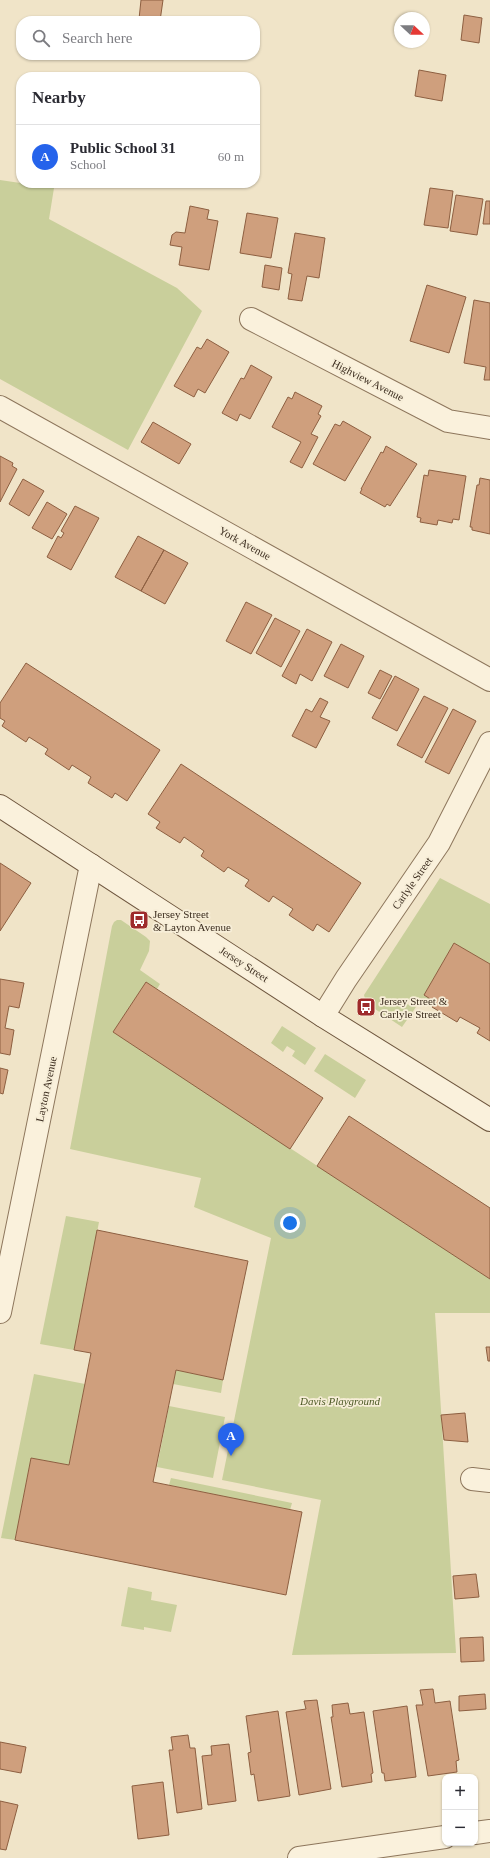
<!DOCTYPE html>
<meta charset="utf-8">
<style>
body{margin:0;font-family:"Times New Roman",serif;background:#f7f7f7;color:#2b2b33}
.controls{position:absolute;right:12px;bottom:12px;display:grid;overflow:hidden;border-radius:8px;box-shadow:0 1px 3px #0004}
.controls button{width:36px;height:36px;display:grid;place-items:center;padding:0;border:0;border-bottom:1px solid #e1e1e2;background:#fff;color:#2b2b33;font:20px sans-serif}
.compass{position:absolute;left:394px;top:12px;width:36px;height:36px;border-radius:50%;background:#fff;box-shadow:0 1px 3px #0004;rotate:112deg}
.you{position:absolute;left:290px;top:1223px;width:14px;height:14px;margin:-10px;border:3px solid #fff;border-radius:50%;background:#1a73e8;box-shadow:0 0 0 6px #1a73e833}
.badge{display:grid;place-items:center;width:26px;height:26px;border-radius:50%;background:#2563eb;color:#fff;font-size:13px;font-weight:700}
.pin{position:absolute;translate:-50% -33px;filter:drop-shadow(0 1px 2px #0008)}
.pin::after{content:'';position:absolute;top:21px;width:14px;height:12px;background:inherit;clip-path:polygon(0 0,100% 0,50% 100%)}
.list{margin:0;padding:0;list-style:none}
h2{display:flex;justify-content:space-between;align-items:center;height:52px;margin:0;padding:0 16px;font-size:17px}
h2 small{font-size:13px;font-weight:400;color:#7c7c81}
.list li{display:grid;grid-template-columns:26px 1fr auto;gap:12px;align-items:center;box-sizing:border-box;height:64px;padding:0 16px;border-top:1px solid #e1e1e2}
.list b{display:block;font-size:15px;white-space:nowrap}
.list p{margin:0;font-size:13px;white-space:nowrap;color:#7c7c81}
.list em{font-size:13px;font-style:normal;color:#7c7c81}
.icon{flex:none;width:22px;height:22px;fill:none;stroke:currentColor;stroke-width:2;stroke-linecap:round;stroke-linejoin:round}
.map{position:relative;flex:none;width:490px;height:1858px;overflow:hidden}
.search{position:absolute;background:#fff;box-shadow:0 1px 3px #0004;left:16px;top:16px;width:244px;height:44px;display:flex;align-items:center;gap:10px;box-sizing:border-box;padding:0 14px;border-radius:16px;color:#7c7c81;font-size:15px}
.panel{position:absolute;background:#fff;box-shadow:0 1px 3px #0004;left:16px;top:72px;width:244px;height:116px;border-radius:16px}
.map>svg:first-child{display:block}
.green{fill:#c9cf9b}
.building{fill:#cf9f7d;stroke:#8d5f41}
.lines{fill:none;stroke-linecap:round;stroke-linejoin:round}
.street-casing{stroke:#8d765c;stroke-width:24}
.secondary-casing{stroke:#6f573f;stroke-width:24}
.street{stroke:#faf1dc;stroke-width:22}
.secondary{stroke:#faf1dc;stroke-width:22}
.labels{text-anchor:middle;stroke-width:3.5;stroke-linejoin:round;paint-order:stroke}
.street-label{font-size:11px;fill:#3d2e20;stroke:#f7eed8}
.poi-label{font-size:11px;fill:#3d2e20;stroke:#f7eed8;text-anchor:start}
.park-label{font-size:11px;font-style:italic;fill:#4d5a26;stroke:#f7eed8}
</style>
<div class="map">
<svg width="490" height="1858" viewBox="0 0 490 1858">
<rect width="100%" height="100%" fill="#f0e4c8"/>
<path class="green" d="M0 180 54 188 49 219 177 288 202 311 128 450 0 379Z
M440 878 490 904V964L454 943 424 995 432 1000 428 1006 406 999 403 1003 416 1007 402 1027 366 1003 364 995Z
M117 920H121L146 937 150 941 149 951 140 970 160 984 157 989 146 982 113 1032 490 1279V1313H435L456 1653 292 1655 321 1500 222 1480 271 1238 194 1207 201 1178 70 1149 112 926 114 922Z
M282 1026 316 1048 305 1065 292 1056 295 1051 287 1046 283 1052 271 1043Z
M325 1054 366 1080 355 1098 314 1071Z
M66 1216 99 1222 74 1350 40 1344Z
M176 1370 223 1380 221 1393 173 1384Z
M34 1374 85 1384 69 1465 31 1458 15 1540 1 1538Z
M169 1406 225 1417 213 1478 157 1467Z
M171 1478 292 1503 290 1510 169 1485Z
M128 1587 152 1592 151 1600 177 1605 171 1632 144 1627V1630L121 1626Z"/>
<path class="building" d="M141 0H163L160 21 139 19Z
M464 15 482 18 479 43 461 40Z
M419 70 446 75 442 101 415 96Z
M430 188 453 191 448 228 424 225Z
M456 195 483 199 477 235 450 231Z
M486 201H490V224H483Z
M190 206 209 210 207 219 218 221 209 270 179 265 182 247 170 245 172 235 176 232 185 233Z
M247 213 278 218 271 258 240 253Z
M295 233 325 238 319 278 307 276 302 301 288 299 292 274 288 273Z
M265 265 282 268 279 290 262 287Z
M427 285 466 297 449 353 410 341Z
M474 300 490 303V380H484L486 367 464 363Z
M207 339 229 352 205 393 198 389 194 397 174 386 197 347 201 349Z
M251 365 272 377 250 419 240 414 237 421 222 413 241 378 244 379Z
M295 392 322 406 318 414 321 416 311 434 318 437 302 468 290 462 301 442 272 427 288 397 292 399Z
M343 421 371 437 345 481 313 464 335 424 340 426Z
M153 422 191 444 179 464 141 442Z
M386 446 417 464 390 506 387 504 385 507 360 493 362 489H361L381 452 383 453Z
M0 456 13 463 12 466 17 469 0 502Z
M429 470 466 476 459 520 453 519 452 523 438 520 437 525 420 522 421 518 417 517 424 475 428 476Z
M480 478 490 480V534L472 530V527H470L477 485H479Z
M23 479 44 491 29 516 9 504Z
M47 502 67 514 52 539 32 528Z
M75 506 99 518 71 570 47 557 58 536 61 538 64 533 61 531Z
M138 536 164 550 141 591 115 577Z
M164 550 188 563 165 604 141 591Z
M246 602 272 615 251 654 226 641Z
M275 618 300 631 281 667 256 653Z
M307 629 332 642 312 681 300 674 296 684 282 676Z
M341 644 364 656 348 688 324 676Z
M26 663 160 750 127 801 115 793 112 798 88 783 91 777 72 765 69 770 45 754 48 749 29 737 26 742 2 726 5 721 0 718V703Z
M380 670 392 676 380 699 368 693Z
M395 676 419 689 397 731 372 718Z
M424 696 448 708 422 758 397 745Z
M320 698 328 702 320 717 330 721 316 748 292 736 306 709 312 712Z
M453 709 476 721 449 774 425 762Z
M181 764 361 883 329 932 317 924 313 931 289 915 293 909 273 896 269 902 245 886 249 880 228 867 224 872 201 856 204 851 184 837 180 843 156 828 160 822 148 814Z
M0 863 31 883 0 931Z
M454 943 490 964V1041L477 1033 480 1028 460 1017 457 1022 432 1007 435 1002 424 995Z
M0 979 24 983 19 1008 9 1006 5 1028 14 1030 10 1055 0 1053Z
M146 982 323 1098 290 1149 113 1032Z
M0 1068 8 1070 3 1094 0 1093Z
M349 1116 490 1208V1279L317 1166Z
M97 1230 248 1261 223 1380 176 1370 153 1482 302 1512 286 1595 15 1540 31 1458 69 1465 91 1353 74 1350Z
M486 1347H490V1361H488Z
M465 1413 468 1442 444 1440 441 1415Z
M476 1574 479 1597 455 1599 453 1576Z
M483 1637 484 1661 461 1662 460 1638Z
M433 1689 435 1703 450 1701 459 1760 456 1761 457 1772 428 1776 416 1705H423L420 1690Z
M485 1694 486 1709 459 1711V1696Z
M317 1700 331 1789 299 1795 286 1712 306 1709 304 1701Z
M348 1703 350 1714 364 1712 373 1773 371 1774 372 1782 342 1787 331 1717H333L332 1705Z
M407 1706 416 1777 385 1781 384 1773H382L373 1711Z
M278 1711 290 1796 258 1801 254 1774 251 1775 248 1753 251 1752 246 1716Z
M188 1735 190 1748H195L202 1809 177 1813 169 1750H173L171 1737Z
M0 1742 26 1747 21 1773 0 1769Z
M229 1744 236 1801 208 1805 202 1756 212 1755 211 1746Z
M163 1782 169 1835 138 1839 132 1786Z
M0 1801 18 1805 6 1850 0 1849Z"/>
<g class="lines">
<g class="street-casing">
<path id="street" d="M251 319 448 421 490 428
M0 407 490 680
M323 1016 346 979 439 843 490 743
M0 1312 91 865
M472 1479 490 1481
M475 1833 490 1831
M299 1858 445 1837"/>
</g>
<g class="secondary-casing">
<path id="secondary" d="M0 806 323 1016 490 1120"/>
</g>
<use href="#street" class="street"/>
<use href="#secondary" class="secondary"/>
</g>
<defs>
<g id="bus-square" transform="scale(1)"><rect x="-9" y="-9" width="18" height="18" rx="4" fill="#9e2a2b" stroke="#f7eed8"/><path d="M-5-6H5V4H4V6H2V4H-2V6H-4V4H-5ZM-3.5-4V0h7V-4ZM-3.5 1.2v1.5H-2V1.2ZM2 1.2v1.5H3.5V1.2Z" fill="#fff"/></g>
</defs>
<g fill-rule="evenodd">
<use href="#bus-square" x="139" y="920"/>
<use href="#bus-square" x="366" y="1007"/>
</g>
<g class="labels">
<g class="street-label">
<text transform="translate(368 380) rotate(27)" y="4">Highview Avenue</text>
<text transform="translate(245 543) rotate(29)" y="4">York Avenue</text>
<text transform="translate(412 883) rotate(-55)" y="4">Carlyle Street</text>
<text transform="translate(244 964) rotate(33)" y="4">Jersey Street</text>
<text transform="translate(46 1089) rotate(-78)" y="4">Layton Avenue</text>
</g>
<g class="poi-label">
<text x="153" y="918">Jersey Street<tspan x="153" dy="13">&amp; Layton Avenue</tspan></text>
<text x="380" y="1005">Jersey Street &amp;<tspan x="380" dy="13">Carlyle Street</tspan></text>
</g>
<g class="park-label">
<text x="340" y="1405">Davis Playground</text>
</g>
</g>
</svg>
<div class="controls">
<button>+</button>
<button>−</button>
</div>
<svg class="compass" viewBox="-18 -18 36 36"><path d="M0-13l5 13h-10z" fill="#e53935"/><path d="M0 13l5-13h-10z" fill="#7c7c81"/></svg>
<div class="you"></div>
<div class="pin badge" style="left:231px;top:1456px">A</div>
<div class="search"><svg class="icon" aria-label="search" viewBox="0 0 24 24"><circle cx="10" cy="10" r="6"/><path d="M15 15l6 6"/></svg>Search here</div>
<section class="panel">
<h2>Nearby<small></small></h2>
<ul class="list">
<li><span class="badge">A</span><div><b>Public School 31</b><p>School</p></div><em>60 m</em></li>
</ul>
</section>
</div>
